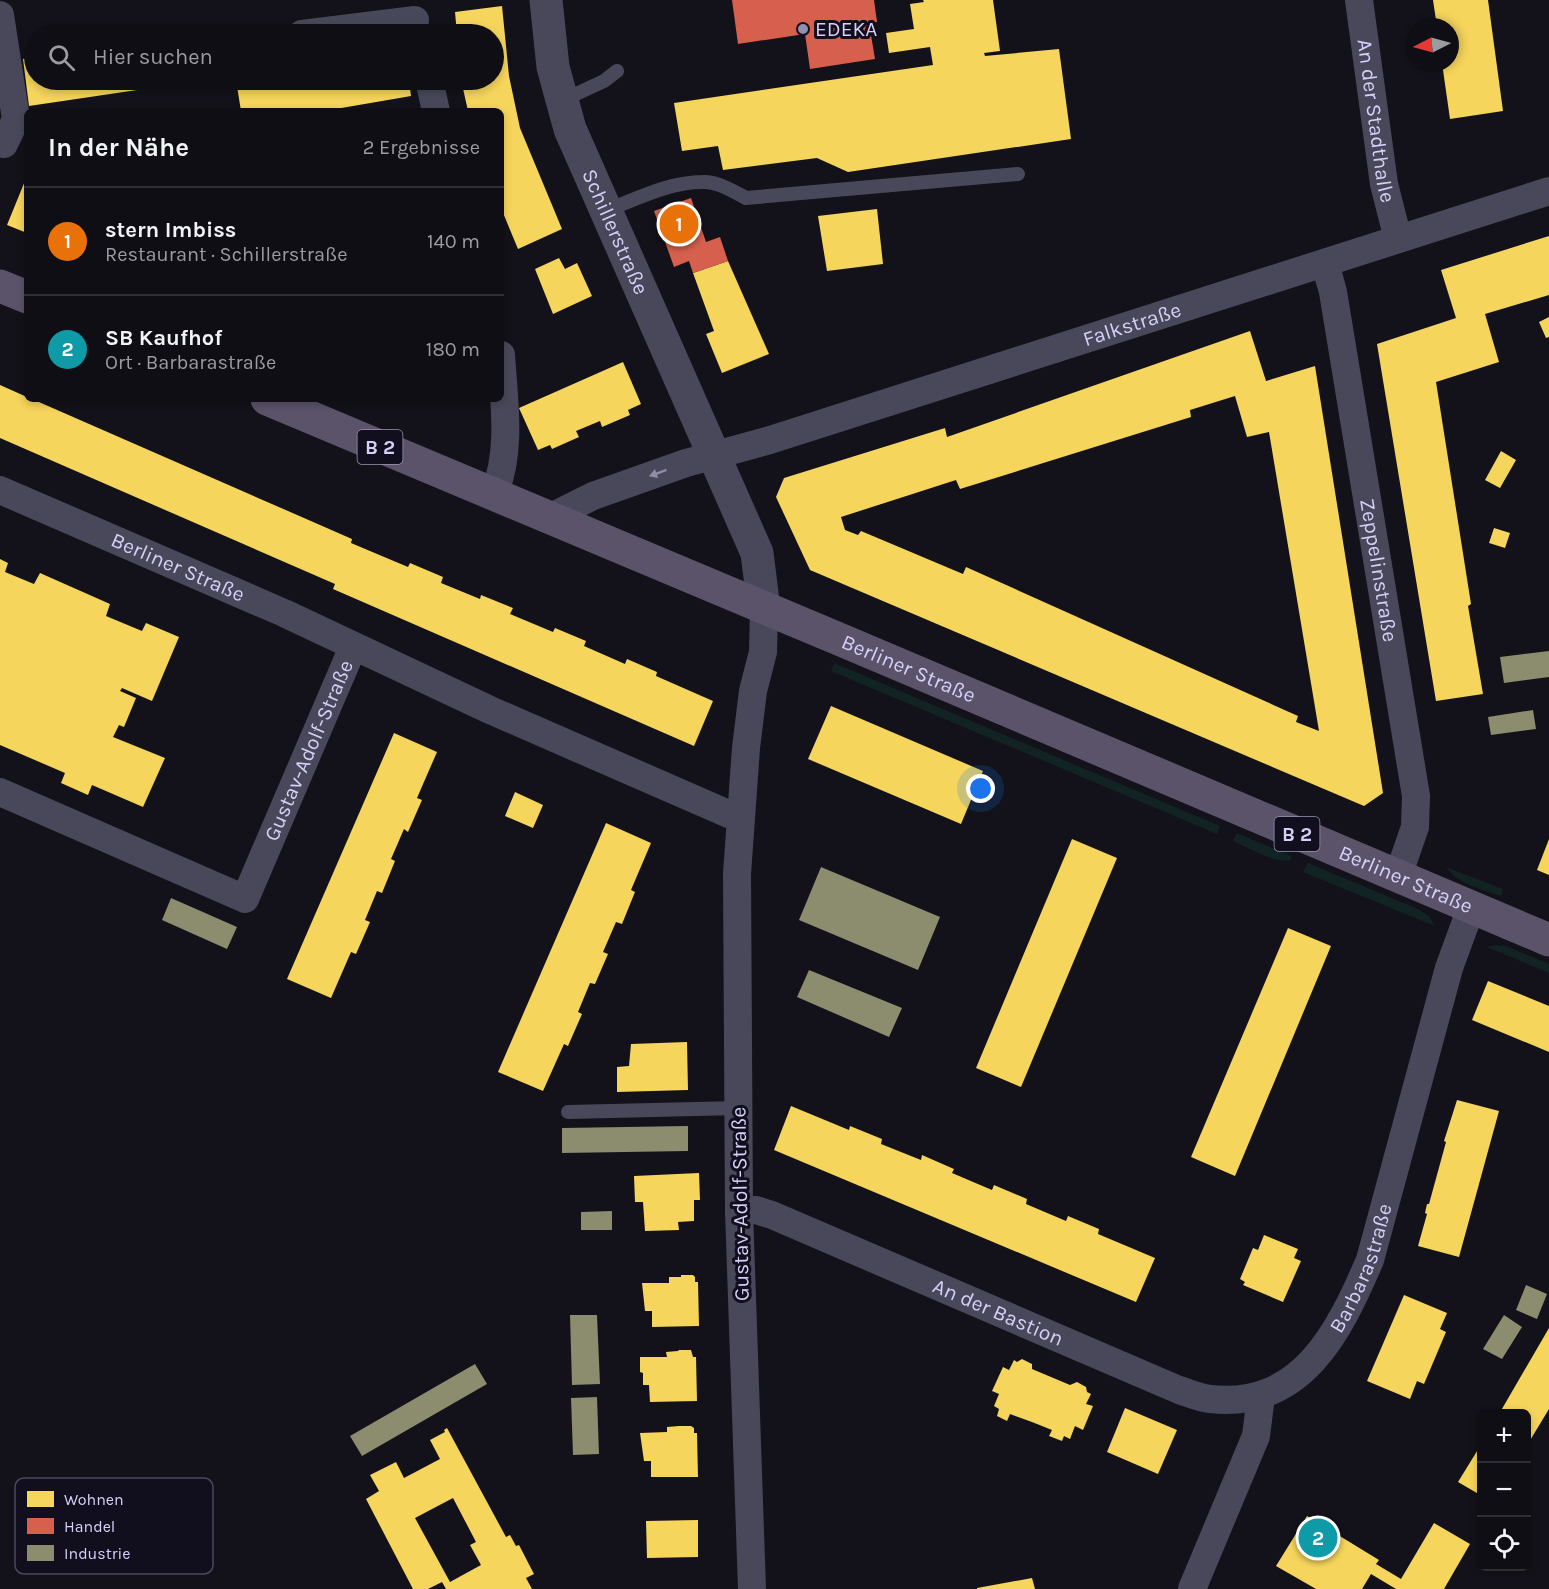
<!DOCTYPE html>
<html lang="de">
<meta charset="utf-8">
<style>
body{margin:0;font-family:Karla,sans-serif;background:#17171d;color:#f1f3f6}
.controls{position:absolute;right:18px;bottom:18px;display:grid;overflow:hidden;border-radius:9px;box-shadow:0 3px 9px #0003}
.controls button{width:54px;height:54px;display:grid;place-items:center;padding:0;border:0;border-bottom:2px solid #2e2e34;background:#0e0e14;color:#f1f3f6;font:30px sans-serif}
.compass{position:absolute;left:1405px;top:18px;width:54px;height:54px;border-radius:50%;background:#0e0e14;box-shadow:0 3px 9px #0003;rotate:264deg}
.you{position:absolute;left:981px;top:789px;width:21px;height:21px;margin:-15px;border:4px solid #fff;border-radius:50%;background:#1a73e8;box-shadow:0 0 0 9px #1a73e833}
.badge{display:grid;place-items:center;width:39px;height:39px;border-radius:50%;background:#2563eb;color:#fff;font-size:20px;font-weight:700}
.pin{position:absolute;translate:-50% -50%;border:3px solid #fff;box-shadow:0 2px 6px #0006}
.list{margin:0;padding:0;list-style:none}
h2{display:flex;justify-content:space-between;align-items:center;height:78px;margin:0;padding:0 24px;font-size:26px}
h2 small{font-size:20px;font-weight:400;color:#9b9ca0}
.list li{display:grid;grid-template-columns:39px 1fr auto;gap:18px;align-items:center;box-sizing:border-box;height:108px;padding:0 24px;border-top:2px solid #2e2e34}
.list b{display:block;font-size:22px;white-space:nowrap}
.list p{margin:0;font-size:20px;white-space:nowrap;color:#9b9ca0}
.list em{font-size:20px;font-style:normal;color:#9b9ca0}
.icon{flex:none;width:33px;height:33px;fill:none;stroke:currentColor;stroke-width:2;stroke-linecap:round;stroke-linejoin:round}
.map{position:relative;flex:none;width:1549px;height:1589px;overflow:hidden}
.search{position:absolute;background:#0e0e14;box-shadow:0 3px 9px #0003;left:24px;top:24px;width:480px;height:66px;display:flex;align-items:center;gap:15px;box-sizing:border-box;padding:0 21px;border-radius:33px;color:#9b9ca0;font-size:22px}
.panel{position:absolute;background:#0e0e14;box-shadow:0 3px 9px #0003;left:24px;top:108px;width:480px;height:294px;border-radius:9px}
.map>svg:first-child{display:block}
.green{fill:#122324}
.homes{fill:#f6d55c;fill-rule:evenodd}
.shops{fill:#d6604d}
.industry{fill:#8c8c6e}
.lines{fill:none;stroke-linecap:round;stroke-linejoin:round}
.service{stroke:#49485a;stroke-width:14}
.minor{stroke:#49485a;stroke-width:28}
.tertiary{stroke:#49485a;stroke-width:33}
.primary{stroke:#5b536a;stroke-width:33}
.oneway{fill:#8f8caa}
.poi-dot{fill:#918eab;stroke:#110e1d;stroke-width:2}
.labels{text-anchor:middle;stroke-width:6;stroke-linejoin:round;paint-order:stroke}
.shield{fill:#110e1d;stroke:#9a96b7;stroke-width:1.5}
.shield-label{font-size:20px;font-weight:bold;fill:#d5d0f9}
.poi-label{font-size:21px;fill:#d5d0f9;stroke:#110e1d;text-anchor:start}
.street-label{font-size:21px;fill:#d5d0f9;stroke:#110e1d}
.key{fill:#110e1d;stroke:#4c485f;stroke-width:1.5}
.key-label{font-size:16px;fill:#d5d0f9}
</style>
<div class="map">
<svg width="1549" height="1589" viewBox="0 0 1549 1589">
<rect width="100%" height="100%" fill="#13121a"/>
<path class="green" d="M834 663 1220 826 1217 834 831 671Z
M1237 833 1291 856V860C1277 865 1247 847 1233 841Z
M1308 863 1416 908 1429 916 1435 926 1303 872Z
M1446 867 1503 889 1501 896C1480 889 1460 885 1446 867Z
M1495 945 1506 946 1549 964V973L1487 947Z"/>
<path class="homes" d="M923 0H993L1000 51 984 53 985 56 1059 49 1071 139 848 172 817 158 723 170 718 146 682 151 674 103 933 65 930 47 889 53 886 33 914 29 910 4 924 2Z
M1433 0H1488L1503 111 1450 119 1442 63H1450V27H1437Z
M502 6 509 76 520 128 562 229 518 249 501 208V111H468L462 84 461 80H494V34H457L455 12Z
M34 57V80L198 81 29 106 23 59Z
M236 80H409L411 96 324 111H241Z
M27 176V233L7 225Z
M877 209 883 264 827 271 818 216Z
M1549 236V295L1485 314 1499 362 1436 382 1471 604 1468 606 1483 694 1436 701 1377 344 1456 318 1441 270Z
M559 258 565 269 577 263 592 296 553 314 535 269Z
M728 261 769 354 722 373 706 334 714 331 693 273Z
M1549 317V337L1546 338 1539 322Z
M1250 331 1266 381 1315 366 1383 793 1364 806 810 570 776 497 784 478 945 428 947 437ZM1235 396 1247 437 1269 432 1319 731 1296 722 1298 716 966 567 963 574 861 531 858 535 845 530 841 517 956 480 960 489 1191 417 1190 410Z
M623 362 641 404 628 410 630 415 602 427 600 421 576 431 579 437 552 449 550 445 538 450 519 408Z
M0 385 27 397V399H32L352 539 351 543 408 567 410 563 443 577 441 583 480 599 481 595 513 608 510 614 553 632 555 628 586 641 584 646 625 664 627 659 657 672 656 676 713 701 694 746 333 589 335 584 0 438Z
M1501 451 1516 460 1500 488 1485 480Z
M1494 528 1510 533 1505 548 1489 543Z
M0 559 8 563 5 572 34 584 40 573 110 604 106 616 142 631 146 623 179 637 152 701 122 688 120 691 136 698 124 727 119 725 113 737 165 758 143 807 92 785 88 795 61 783 65 773 0 745Z
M831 706 983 771 961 824 808 759Z
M394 733 437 752 417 798 422 800 408 832 404 829 391 859 395 861 382 893 377 891 365 920 370 922 356 954 351 952 331 998 287 979Z
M515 792 543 805 533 828 505 816Z
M606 823 651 843 631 890 635 892 622 924 616 922 603 952 608 954 595 984 590 983 578 1012 582 1014 568 1046 564 1044 543 1091 498 1072Z
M1072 839 1117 858 1021 1087 976 1068Z
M1549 839V875L1537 870Z
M1288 928 1331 946 1235 1176 1191 1157Z
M1488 981 1549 1006V1052L1472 1020Z
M687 1042 688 1090 617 1092V1067L629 1066 631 1044Z
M1457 1100 1499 1111 1459 1257 1418 1246 1427 1214 1425 1213 1427 1204H1429L1446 1142 1444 1141Z
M791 1106 849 1130 850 1126 882 1139 881 1144 921 1160 922 1155 954 1169 952 1173 992 1190 994 1185 1027 1199 1026 1204 1066 1221 1068 1216 1099 1229 1098 1234 1155 1258 1136 1302 774 1150Z
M699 1173 700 1200H694V1221L678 1222 679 1230 645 1231 643 1202H635L634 1176Z
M1264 1235 1298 1249 1294 1258 1301 1261 1283 1302 1243 1285 1245 1282 1240 1279 1253 1248 1258 1250Z
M681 1275H693L695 1277V1282H698L699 1326 652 1327V1311H645L642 1283H669V1277H681Z
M1404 1295 1447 1313 1440 1329 1446 1332 1424 1384 1417 1381 1410 1399 1367 1381Z
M1549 1328V1409L1526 1447V1414H1499Z
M679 1350H691L693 1357H696L697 1401 650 1402 649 1385H643V1373L640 1372V1357H667L666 1352 678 1351Z
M1022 1359 1032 1364V1369L1070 1385 1077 1382 1086 1387 1087 1392 1091 1394 1086 1404 1093 1406 1083 1430 1075 1426 1070 1439 1064 1436 1062 1441 1049 1436 1052 1430 1032 1422 1010 1414 1007 1421 997 1416 999 1409 994 1406 999 1394 992 1391 1003 1367 1009 1370 1014 1360 1017 1362Z
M1125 1408 1177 1430 1158 1474 1107 1452Z
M679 1426H691L694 1428V1433H697L698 1477H651V1461H644L640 1433 667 1432V1427Z
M447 1428 506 1537 510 1535 516 1546 519 1545 534 1574 526 1578 532 1589H446L442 1582 428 1589H413L366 1499 379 1491 370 1475 396 1462 404 1478 440 1459 430 1440 445 1432 444 1430ZM453 1498 476 1542 470 1545 481 1565 450 1582 415 1518Z
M1482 1443V1496L1458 1482Z
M1307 1516 1379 1560 1376 1564 1401 1579 1434 1523 1470 1544 1444 1589H1396L1371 1574 1362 1589H1316L1276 1566Z
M698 1520V1557L647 1558 646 1521Z
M1032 1578 1035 1589H977V1588Z"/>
<path class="shops" d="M732 0H874L877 22 869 23 875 59 810 69 805 34 738 44Z
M691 198 706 242 720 237 728 261 693 273 689 261 674 267 654 211Z"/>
<path class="industry" d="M1549 651V677L1504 683 1500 657Z
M1533 710 1536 729 1491 735 1488 717Z
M821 867 940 917 918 970 799 920Z
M171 898 237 927 227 949 162 920Z
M809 970 902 1008 889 1037 797 997Z
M688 1126V1151L562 1153V1128Z
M612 1211V1230H581V1212Z
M1526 1285 1547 1294 1537 1319 1516 1310Z
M570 1315H597L600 1384 572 1385Z
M1504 1315 1522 1327 1502 1359 1483 1349Z
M475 1364 487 1384 362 1456 350 1436Z
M597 1397 599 1454 573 1455 571 1398Z"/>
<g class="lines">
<path class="service" d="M561 101 604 81 617 71
M607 210C637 199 669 182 702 182 717 181 733 191 746 198L1018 174
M568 1112 738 1108"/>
<g class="minor">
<path id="s1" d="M1359 0 1384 184 1398 239"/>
<path d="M0 15 16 119 4 144"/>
<path d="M302 34 415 20"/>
<path d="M429 80 436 111"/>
<path id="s2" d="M1325 263 1333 292 1416 796 1415 827 1398 876"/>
<path id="s3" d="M0 490 284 613 490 710 740 819"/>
<path d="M494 494C512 451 504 401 501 355"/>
<path id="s4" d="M549 518 593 496 686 463 770 440 1549 191"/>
<path id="s5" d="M0 792 245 899 353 647"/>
<path id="s6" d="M739 1211 756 1210 772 1215 1179 1390C1189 1393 1200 1398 1210 1399 1302 1409 1339 1332 1370 1260L1449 968 1471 908"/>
<path d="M752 1589 739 1211 737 874 746 748 753 691 763 652 764 609"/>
<path d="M1192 1589 1256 1436 1261 1396"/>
</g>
<path class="tertiary" id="s7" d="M546 0 553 67 570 129 757 553 764 609"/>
<g class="primary">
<path d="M0 286 27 297"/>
<path id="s8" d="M267 399 846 642 1549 940"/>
</g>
</g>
<defs><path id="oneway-solid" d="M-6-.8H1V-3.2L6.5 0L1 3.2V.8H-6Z" transform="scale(1.5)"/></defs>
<use class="oneway" href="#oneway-solid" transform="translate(658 473) rotate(160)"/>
<circle class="poi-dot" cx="803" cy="29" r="6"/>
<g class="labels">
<g class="shield">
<rect x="357.5" y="430" width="45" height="34" rx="4.5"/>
<rect x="1274.5" y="817" width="45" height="34" rx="4.5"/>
</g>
<g class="shield-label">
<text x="380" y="454">B 2</text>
<text x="1297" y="841">B 2</text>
</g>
<g class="poi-label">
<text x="815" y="36">EDEKA</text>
</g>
<g class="street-label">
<text dy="7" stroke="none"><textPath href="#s1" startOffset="122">An der Stadthalle</textPath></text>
<text dy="7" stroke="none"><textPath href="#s7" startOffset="244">Schillerstraße</textPath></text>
<text dy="7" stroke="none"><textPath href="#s4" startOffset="615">Falkstraße</textPath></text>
<text dy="7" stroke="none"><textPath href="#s3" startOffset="194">Berliner Straße</textPath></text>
<text dy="7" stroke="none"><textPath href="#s2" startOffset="312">Zeppelinstraße</textPath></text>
<text dy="7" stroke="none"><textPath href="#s8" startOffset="696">Berliner Straße</textPath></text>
<text dy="7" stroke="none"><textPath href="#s5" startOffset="429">Gustav-Adolf-Straße</textPath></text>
<text dy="7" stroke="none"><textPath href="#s8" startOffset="1236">Berliner Straße</textPath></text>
<text transform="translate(740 1204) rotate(-91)" y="7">Gustav-Adolf-Straße</text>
<text dy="7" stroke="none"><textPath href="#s6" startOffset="729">Barbarastraße</textPath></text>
<text dy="7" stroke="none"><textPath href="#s6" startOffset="280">An der Bastion</textPath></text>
</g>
</g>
<rect x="15" y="1478" width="198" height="96" rx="9" class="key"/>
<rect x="27" y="1491" width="27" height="16" fill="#f6d55c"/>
<rect x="27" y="1518" width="27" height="16" fill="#d6604d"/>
<rect x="27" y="1545" width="27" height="16" fill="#8c8c6e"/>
<g class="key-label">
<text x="64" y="1505">Wohnen</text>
<text x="64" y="1532">Handel</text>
<text x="64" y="1559">Industrie</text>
</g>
</svg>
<div class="controls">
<button>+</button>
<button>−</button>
<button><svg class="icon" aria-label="locate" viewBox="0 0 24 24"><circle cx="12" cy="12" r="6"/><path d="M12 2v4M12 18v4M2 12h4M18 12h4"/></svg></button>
</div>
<svg class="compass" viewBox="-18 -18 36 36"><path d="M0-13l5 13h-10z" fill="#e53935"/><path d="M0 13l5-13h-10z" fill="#9b9ca0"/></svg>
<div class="you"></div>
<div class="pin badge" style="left:679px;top:224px;background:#e8710a">1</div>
<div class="pin badge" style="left:1318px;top:1538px;background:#0f9aa8">2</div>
<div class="search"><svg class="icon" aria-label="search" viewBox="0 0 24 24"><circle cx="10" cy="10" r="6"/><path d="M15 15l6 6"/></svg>Hier suchen</div>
<section class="panel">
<h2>In der Nähe<small>2 Ergebnisse</small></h2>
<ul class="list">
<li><span class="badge" style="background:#e8710a">1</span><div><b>stern Imbiss</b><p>Restaurant · Schillerstraße</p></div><em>140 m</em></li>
<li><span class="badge" style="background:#0f9aa8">2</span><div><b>SB Kaufhof</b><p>Ort · Barbarastraße</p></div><em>180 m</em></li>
</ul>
</section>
</div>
